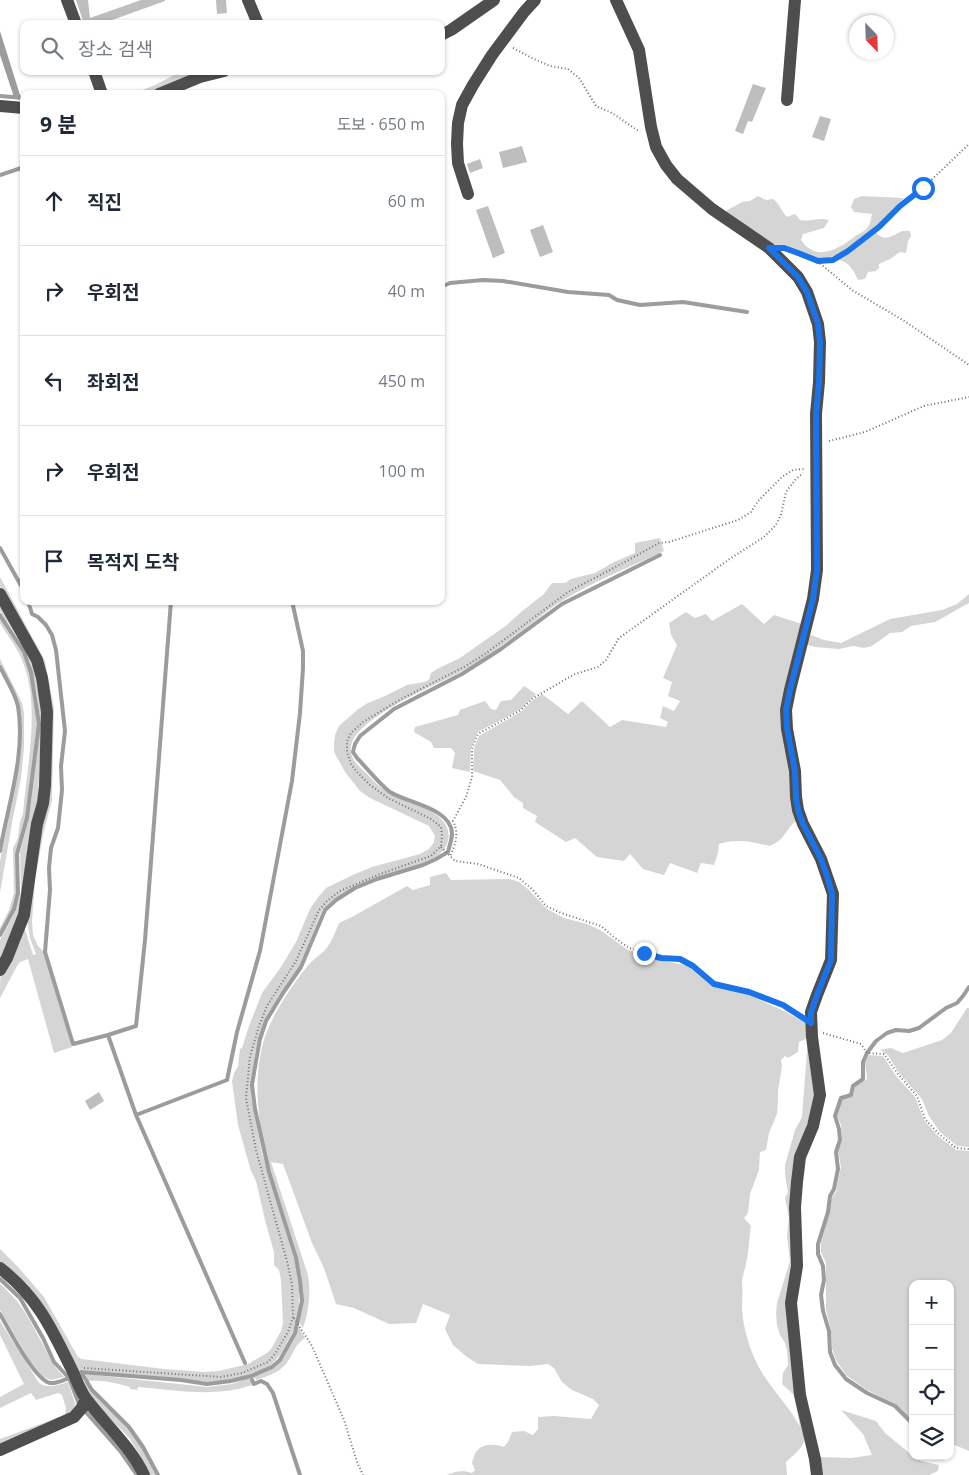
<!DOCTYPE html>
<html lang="ko">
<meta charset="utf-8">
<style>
body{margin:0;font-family:"Open Sans","Noto Sans KR",sans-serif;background:#f2f2f3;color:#1f2937}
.controls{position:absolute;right:15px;bottom:15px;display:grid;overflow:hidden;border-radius:10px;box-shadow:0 1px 4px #0004}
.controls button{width:45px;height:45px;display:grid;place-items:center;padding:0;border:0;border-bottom:1px solid #e0e1e3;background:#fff;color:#1f2937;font:25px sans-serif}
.compass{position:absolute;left:849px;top:15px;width:45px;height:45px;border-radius:50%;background:#fff;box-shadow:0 1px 4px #0004;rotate:157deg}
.stop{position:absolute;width:15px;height:15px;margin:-11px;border:4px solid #1a73e8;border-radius:50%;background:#fff}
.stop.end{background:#1a73e8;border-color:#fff;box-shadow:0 1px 5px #0008}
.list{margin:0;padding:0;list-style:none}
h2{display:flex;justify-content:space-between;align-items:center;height:65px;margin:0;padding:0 20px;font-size:21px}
h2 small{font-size:16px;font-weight:400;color:#747a83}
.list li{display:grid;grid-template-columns:32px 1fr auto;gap:15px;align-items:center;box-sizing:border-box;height:90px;padding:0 20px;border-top:1px solid #e0e1e3}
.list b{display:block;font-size:19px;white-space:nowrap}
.list em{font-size:16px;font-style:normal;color:#747a83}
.icon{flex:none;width:28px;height:28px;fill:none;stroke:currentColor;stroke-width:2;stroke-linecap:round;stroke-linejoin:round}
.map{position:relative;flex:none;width:969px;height:1475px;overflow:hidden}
.search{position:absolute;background:#fff;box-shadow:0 1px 4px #0004;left:20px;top:20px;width:425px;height:55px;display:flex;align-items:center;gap:12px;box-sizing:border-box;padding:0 18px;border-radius:10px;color:#747a83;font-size:19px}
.panel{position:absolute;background:#fff;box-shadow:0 1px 4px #0004;left:20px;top:90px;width:425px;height:515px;border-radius:10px}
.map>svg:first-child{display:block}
.green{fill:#d5d5d5;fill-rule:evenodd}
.water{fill:#9c9c9c}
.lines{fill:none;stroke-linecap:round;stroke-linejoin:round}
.stream{stroke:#9c9c9c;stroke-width:4}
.building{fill:#bebebe}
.path{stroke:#707070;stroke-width:2;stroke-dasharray:1 2.5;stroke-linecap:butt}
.minor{stroke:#4e4e4e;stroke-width:12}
.route{stroke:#1a73e8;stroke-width:6}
</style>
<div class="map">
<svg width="969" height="1475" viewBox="0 0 969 1475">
<rect width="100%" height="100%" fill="#fff"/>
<path class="green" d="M182 71H198L148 94H133L155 85Z
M758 196 766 200 773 199C780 204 781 211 787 217L795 214 800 220C812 222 817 217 829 220L824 228 803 234 801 240C816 262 837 250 854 237 859 233 866 232 869 225 871 222 871 217 872 214L854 212 851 207 854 199 862 196 904 198C886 216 844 263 818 258 813 258 808 254 803 253 792 248 782 246 770 246L726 211 742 202 750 201Z
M902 231H910L911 236 908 241 906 253 900 252 890 259 879 264V268L876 271 868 272 865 279 858 280C854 271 849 262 839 260L849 254 876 233C885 242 892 236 902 231Z
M660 538 664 551C630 567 594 581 562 601 551 607 542 616 532 623 512 638 491 654 469 667 436 686 398 699 367 724 359 731 349 740 351 752 352 761 360 767 366 773 372 779 378 786 386 791 404 803 455 810 448 841 443 865 393 871 373 879 355 886 336 896 322 910L299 968 282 992 266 1020 255 1053 251 1085V1096L262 1153 295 1262 299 1288V1310L295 1327 291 1335 280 1355 269 1367 234 1380 207 1382 82 1370 77 1371 0 1262V1249L19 1268 44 1297 78 1357 82 1359 164 1369 204 1372 219 1371 248 1364 267 1353 271 1349 281 1331 283 1323 281 1280 279 1270 274 1265V1252L266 1224 256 1181 251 1171 238 1125 232 1081 234 1073 238 1066 240 1049 242 1048 249 1026 262 993 281 967 296 942 310 909 319 896 326 888 355 874 372 867 420 854 429 849 434 842 435 836 429 826 370 798 360 791 345 772 334 752V743L335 735 339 726 357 710 366 704 385 696 407 685 424 682 429 680 431 673 437 669 460 658 507 625 521 612 544 594 552 583H565L571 579 595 573 614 562 635 553V543Z
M0 577 45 661 54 708 52 800 43 835 35 880 32 921 33 935 38 946 44 952 72 1047 54 1053 28 959 20 962 17 966 0 998C0 991 0 980 1 973 10 954 21 951 24 926L33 955 36 954 30 938 27 920 50 720 23 625 0 586Z
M969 594V603L935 622 911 626 902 632 890 633 872 646 864 648 853 646 839 649 815 647 805 644 811 635 824 640 841 643 890 619 942 610 957 604Z
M0 600 32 660 42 711 38 798 22 906 0 961V940L13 916 21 893 20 852 28 822 32 796 40 727 37 695 31 664 27 653 21 642 0 611Z
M742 604 764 624 774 615 805 625 787 680 798 820C790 824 787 832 781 839 778 842 773 844 770 846 752 842 736 838 719 844L718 853 714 865 701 863 697 873 670 863 664 875 643 869 630 854 624 861 597 857 575 838 566 842 535 822 537 816 523 808V803L514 797 500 780 473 771 474 749 479 736 522 711 533 700 542 694 568 714 582 701 610 727 622 720 666 727 668 722 660 718 663 706 674 711 680 701 668 696 672 682 663 678 677 645 671 635 669 623 686 612 695 618 706 614 712 621Z
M0 617 22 653 30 672 38 724 26 817 16 854 17 892 13 908 0 932V928L9 910 14 893 13 848 18 838 20 822 23 813C27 766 41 704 22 660 17 647 7 635 0 623Z
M0 659 22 703 24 713V748L21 778 12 823 0 893V861L16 781 20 728 19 703 0 664Z
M524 686 536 694 521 709 478 732 471 749 470 772 452 768 455 753 451 748H434L431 742 414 732 415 727 458 715 460 710 485 701 491 709 496 710 501 701 511 700Z
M446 873 451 880 510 879 519 882 528 889 547 909 564 918 587 924 600 930 628 950 659 960 685 965 693 970 712 986 749 995 784 1011 806 1023 815 1091 813 1105 799 1150 796 1168 792 1198 794 1258 787 1302 796 1387 806 1436C803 1448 795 1454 786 1462L787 1475H447C455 1471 464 1470 472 1473L475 1470 472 1463C473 1459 474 1454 477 1451 483 1443 495 1444 504 1447L508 1442 512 1432 524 1431 533 1435 538 1429V1417L554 1416 591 1419 599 1405 593 1399 572 1390 562 1382 554 1368 548 1364 530 1366 478 1364 467 1357 453 1345 445 1329 450 1315 423 1304 416 1323 389 1324 354 1308 336 1304 324 1268 312 1243 283 1164 271 1162 308 1275C311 1293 309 1310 303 1328L299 1322C308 1280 295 1250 283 1211 266 1158 249 1103 262 1047 268 1021 289 989 306 968 311 961 319 956 325 950 332 942 335 932 339 923L352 917 407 886 413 890 430 885V877ZM808 1038 802 1117 795 1130 785 1165V1175L788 1192 785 1198 789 1218 787 1236 790 1261 777 1303 776 1314 777 1325 780 1335 785 1343 787 1350 788 1365 783 1373 782 1384 794 1395 800 1427C790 1407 773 1391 761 1371 751 1354 743 1329 742 1309 742 1300 743 1291 742 1283 742 1276 745 1270 746 1264 749 1251 749 1238 751 1226L744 1218 748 1213 750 1194 759 1170 760 1152 766 1150 769 1133 777 1114 778 1102V1091L782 1066 781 1060 785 1056 788 1058 798 1052 799 1042Z
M967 1008H969V1147L957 1146 940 1132 929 1116 922 1099 899 1073 888 1055 880 1050 891 1048 903 1053 942 1040 951 1033Z
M868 1055 883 1056 896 1076 915 1097 924 1120 938 1136 956 1150 969 1151V1451L950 1443V1284H913V1422L895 1404 867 1390 846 1375 836 1360 832 1349 831 1330 826 1310V1263L821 1252V1242L832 1197 836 1192 841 1167 838 1151 842 1141 841 1125 837 1116 842 1098 852 1097 855 1087 867 1079 865 1062Z
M0 1284C21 1302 28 1317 41 1341 49 1355 51 1364 64 1377L51 1380 42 1376 30 1361 0 1310Z
M0 1321 39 1383C48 1389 58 1385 68 1382L77 1409 0 1447V1439L65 1415 66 1408 62 1395 58 1393 36 1400 31 1393 0 1408V1397L24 1384 0 1335Z
M299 1327 305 1338C294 1344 292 1359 283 1367 276 1374 266 1376 257 1380L254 1378 251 1380 252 1385C214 1398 177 1390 138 1387L137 1390 130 1389V1387C116 1383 103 1380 88 1381L85 1374 207 1387 232 1384 257 1375 276 1366 283 1359Z
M83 1383H86C96 1400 112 1411 125 1425 138 1439 149 1458 156 1475H150L138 1452 130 1439 94 1402Z
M841 1410 876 1421 885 1433 913 1456 921 1461 939 1465 938 1471 929 1475H822L819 1457 851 1458 872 1455 863 1434Z"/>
<path class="water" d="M0 31 20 95 24 98V100H21L13 99 12 97 13 94 0 55Z"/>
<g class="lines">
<path class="stream" d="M0 96 12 97
M0 175 24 167
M441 287 450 283 483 280 503 281 568 292 609 295 617 300 640 305 683 302 747 312
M0 548 24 591
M28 601 32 614 38 617 46 625 52 635 56 650 65 731 61 766 62 790 58 828 51 848 49 868 50 890 45 952 73 1044 108 1035
M171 601 145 940 136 1026 108 1035 136 1115 245 1363
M0 615 24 652 31 672 39 724 27 818 17 854 18 893 14 909 0 935
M0 667C6 679 15 693 18 706 26 754 8 804 0 851
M136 1115 227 1080 237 1032 260 951 292 781 300 713 303 668V651L292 601
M0 1279 20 1298 43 1338 54 1362 69 1378 79 1404
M0 1314C9 1329 34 1379 50 1383 56 1384 63 1380 69 1378
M81 1372 181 1380 207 1384 231 1381 251 1376 272 1367 280 1360 295 1333 302 1301 300 1281 296 1258 269 1172 255 1109 252 1085 256 1061 260 1039 266 1021 283 993 301 967 325 910 336 900 355 888 377 879 423 865 436 859 448 852C449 847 452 840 452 833 451 808 407 803 390 792 379 784 367 768 357 758L353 752 355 744 360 736 394 709 462 674 501 649 562 604 660 555
M81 1372 92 1390 129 1427 143 1447 158 1475
M252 1380 254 1384 261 1381 267 1384 273 1393 300 1475
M85 1411 121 1452 137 1475
M913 1424 895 1406 867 1393 846 1379 835 1365 830 1352 829 1331 823 1311 821 1295 824 1280 823 1266 818 1254V1244L828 1212 830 1196 834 1189 838 1169 836 1152 840 1140 839 1129 835 1116 841 1098 851 1095 853 1086 863 1079V1062L867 1053 876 1041 887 1033 896 1030 909 1031 919 1028 946 1008 957 1003 963 996 969 987"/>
</g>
<path class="building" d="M76 0H88L90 18 141 0H165V1L101 24H84Z
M216 0H226L227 13 217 14Z
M753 84 766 88 752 122 748 121 743 134 735 131Z
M820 116 831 119 824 141 812 137Z
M522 146 527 162 503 168 499 152Z
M480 159 483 168 470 173 467 164Z
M488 206 505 253 493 258 476 210Z
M543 225 553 252 540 257 530 230Z
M99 1092 104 1101 90 1110 85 1101Z"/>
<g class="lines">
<path class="path" d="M513 48 534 59 550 66 568 69 579 78 596 106 612 113 640 132
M788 250 817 261 852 290 906 322 969 365
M817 261 833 260 848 251 923 188 969 144
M829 441 865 432 924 406 969 397
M441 847 450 856
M800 1016 783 1005 749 992 714 984 693 966 680 959 661 958 629 948 615 938 601 926 561 913 546 906 533 890 519 878 478 864 455 861 450 856C456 844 459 833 453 821L466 797 472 777V749L478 734 521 710 533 698 575 674 598 667 606 660 619 638 731 558 764 537 776 525 781 515 786 492 795 480 803 473
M823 1033 861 1044 867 1053 884 1054 898 1074 917 1096 925 1119 939 1134 956 1148 969 1149
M294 1318 312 1346 344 1420 357 1462 363 1475
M84 1368 221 1377 242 1373 268 1362 275 1354 288 1332 293 1317 292 1285 288 1265 256 1150 246 1098 250 1056 259 1026 267 1006 296 961 319 910 327 901 340 891 380 874 431 856 441 846 442 836 441 827 431 819 388 798 370 785 357 772 351 764 347 752V741L351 733 363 722 401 699 464 667 485 654 568 592 623 563 659 543 669 542 738 520 751 512 758 501 782 477 793 470 804 469"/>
<path class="minor" d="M67 0 76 24
M248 0 258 24
M616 0 639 50 651 127 656 147 666 165 677 179 712 209 769 248 798 277 807 292 818 324 820 342 819 382 816 414 817 570 813 599 790 690 786 710 787 729 795 771 796 797 798 810 803 824 821 859 833 894 831 960 817 995 811 1012 812 1037 820 1095 813 1126 800 1157 797 1182 795 1207 797 1266 791 1303 800 1395 815 1459 817 1475
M441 35 451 30 494 0
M94 71 102 94
M159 94 200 77 224 71
M787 100 795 0
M0 106 24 108
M468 194 458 163 457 144 458 123 462 105 473 85 492 55 524 12 535 0
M0 594 37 660 42 678 47 712 45 786 43 803 37 824 24 915 7 958 0 970
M0 1268C36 1296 50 1325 70 1366 76 1377 79 1390 87 1400 106 1425 130 1446 144 1475
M0 1450 74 1417 81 1409 86 1399"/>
</g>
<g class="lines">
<path class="route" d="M644 953 661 958 680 959 693 966 714 984 749 992 783 1005 811 1023V1012L817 995 831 960 832 894 828 879 821 859 803 824 798 810 796 798 795 771 787 728 786 710 790 690 813 599 817 570 816 414 819 382 820 342 818 324 807 292 798 277 769 248H784L798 253 818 261 833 260 848 251 879 227 900 206 923 188"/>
</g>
</svg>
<div class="controls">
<button>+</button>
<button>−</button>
<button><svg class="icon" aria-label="locate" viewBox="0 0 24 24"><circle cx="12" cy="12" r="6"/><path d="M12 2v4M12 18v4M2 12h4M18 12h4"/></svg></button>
<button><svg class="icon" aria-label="layers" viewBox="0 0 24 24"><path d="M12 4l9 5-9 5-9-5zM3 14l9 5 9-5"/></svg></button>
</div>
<svg class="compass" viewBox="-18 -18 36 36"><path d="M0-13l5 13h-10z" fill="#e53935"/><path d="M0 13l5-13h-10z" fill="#747a83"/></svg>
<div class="stop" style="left:923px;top:188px"></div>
<div class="stop end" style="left:644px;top:953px"></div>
<div class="search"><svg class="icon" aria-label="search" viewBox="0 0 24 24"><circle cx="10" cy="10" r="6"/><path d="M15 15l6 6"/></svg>장소 검색</div>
<section class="panel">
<h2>9 분<small>도보 · 650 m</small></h2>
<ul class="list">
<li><svg class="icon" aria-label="ahead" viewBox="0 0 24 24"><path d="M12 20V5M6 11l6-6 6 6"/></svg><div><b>직진</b></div><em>60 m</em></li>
<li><svg class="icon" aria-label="right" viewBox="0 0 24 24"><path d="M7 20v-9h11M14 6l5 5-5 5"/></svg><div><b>우회전</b></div><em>40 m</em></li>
<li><svg class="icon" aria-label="left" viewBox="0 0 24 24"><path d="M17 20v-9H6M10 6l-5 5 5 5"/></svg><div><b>좌회전</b></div><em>450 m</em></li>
<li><svg class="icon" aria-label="right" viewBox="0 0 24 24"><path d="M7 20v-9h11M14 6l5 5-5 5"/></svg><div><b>우회전</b></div><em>100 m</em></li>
<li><svg class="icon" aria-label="arrive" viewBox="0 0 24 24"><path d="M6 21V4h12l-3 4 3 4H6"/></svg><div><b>목적지 도착</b></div></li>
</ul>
</section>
</div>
